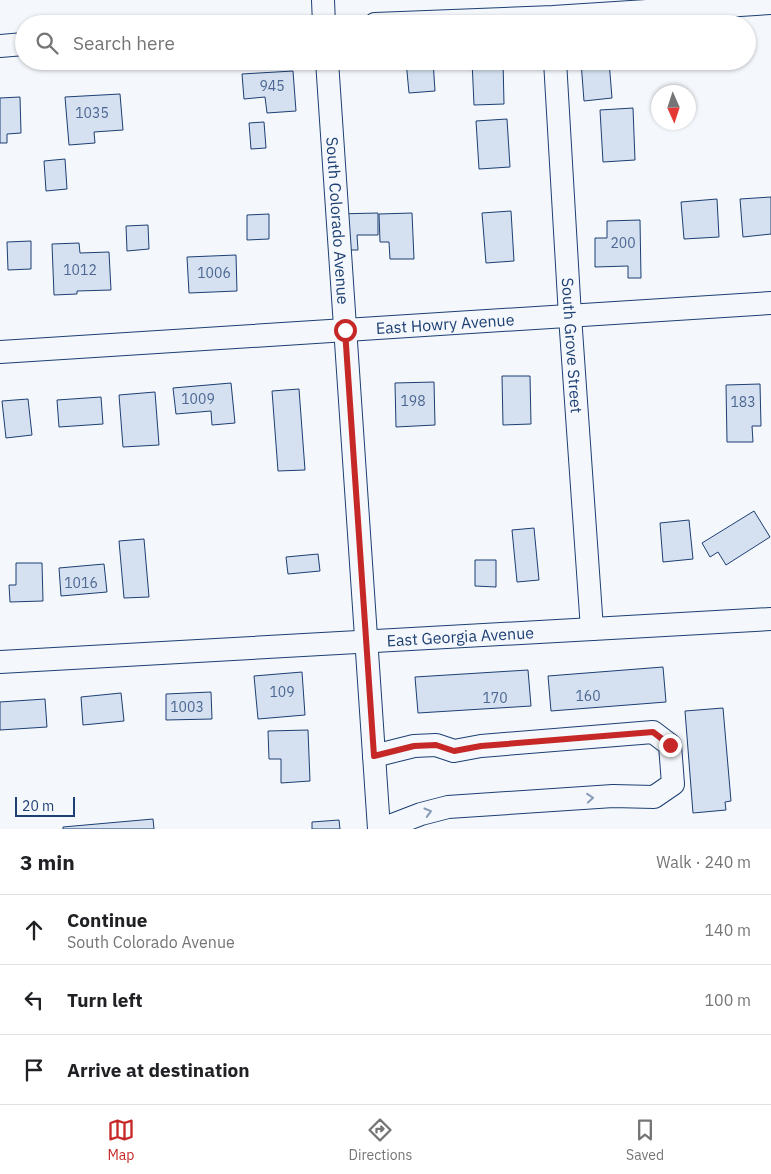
<!DOCTYPE html>
<meta charset="utf-8">
<style>
body{margin:0;font-family:"IBM Plex Sans",sans-serif;background:#f6f6f6;color:#202124}
.compass{position:absolute;left:651px;top:85px;width:45px;height:45px;border-radius:50%;background:#fff;box-shadow:0 1px 4px #0004;rotate:177deg}
.scale{position:absolute;left:15px;bottom:12px;width:60px;box-sizing:border-box;padding-left:5px;border:2px solid #1d3f73;border-top:0;font-size:14px;line-height:18px;white-space:nowrap;color:#1d3f73;-webkit-text-stroke:4px #f4f7fb;paint-order:stroke}
.stop{position:absolute;width:15px;height:15px;margin:-11px;border:4px solid #c62828;border-radius:50%;background:#fff}
.stop.end{background:#c62828;border-color:#fff;box-shadow:0 1px 5px #0008}
.list{margin:0;padding:0;list-style:none}
h2{display:flex;justify-content:space-between;align-items:center;height:65px;margin:0;padding:0 20px;font-size:21px}
h2 small{font-size:16px;font-weight:400;color:#757577}
.list li{display:grid;grid-template-columns:32px 1fr auto;gap:15px;align-items:center;box-sizing:border-box;height:70px;padding:0 20px;border-top:1px solid #e0e0e0}
.list b{display:block;font-size:19px;white-space:nowrap}
.list p{margin:0;font-size:16px;white-space:nowrap;color:#757577}
.list em{font-size:16px;font-style:normal;color:#757577}
.icon{flex:none;width:28px;height:28px;fill:none;stroke:currentColor;stroke-width:2;stroke-linecap:round;stroke-linejoin:round}
.map{position:relative;flex:none;width:771px;height:829px;overflow:hidden}
.search{position:absolute;background:#fff;box-shadow:0 1px 4px #0004;left:15px;right:15px;top:15px;height:55px;display:flex;align-items:center;gap:12px;box-sizing:border-box;padding:0 18px;border-radius:28px;color:#757577;font-size:19px}
.sheet{height:275px;background:#fff}
nav{display:flex;justify-content:space-around;align-items:center;box-sizing:border-box;height:70px;border-top:1px solid #e0e0e0;background:#fff;font-size:14px;color:#757577}
nav a{display:grid;justify-items:center;gap:2px}
nav .on{color:#c62828}
.map>svg:first-child{display:block}
.building{fill:#d5e0f0;stroke:#1d3f73}
.lines{fill:none;stroke-linecap:round;stroke-linejoin:round}
.minor-casing{stroke:#1d3f73;stroke-width:24}
.minor{stroke:#f4f7fb;stroke-width:22}
.oneway{stroke:#889bb7}
.route{stroke:#c62828;stroke-width:6}
.labels{text-anchor:middle;stroke-width:4;stroke-linejoin:round;paint-order:stroke}
.number-label{font-size:14px;fill:#4b6792}
.street-label{font-size:16px;fill:#1d3f73;stroke:#f4f7fb}
</style>
<div class="map">
<svg width="771" height="829" viewBox="0 0 771 829">
<rect width="100%" height="100%" fill="#f4f7fb"/>
<path class="building" d="M406 61H433L435 91 409 93Z
M472 61H503L504 104 474 105Z
M609 61 612 98 584 101 581 62Z
M293 71 296 111 267 113 265 97 244 99 242 74Z
M120 94 123 130 94 132 95 143 69 145 65 97Z
M20 97 21 133 7 134V143H0V98Z
M633 108 635 160 603 162 600 110Z
M507 119 510 167 479 169 476 121Z
M264 122 266 148 251 149 249 123Z
M65 159 67 189 46 191 44 161Z
M771 197V234L743 237 740 199Z
M717 199 719 237 684 239 681 202Z
M511 211 514 261 486 263 482 213Z
M378 213V235H357L358 250H336V214Z
M412 213 414 259H390L389 242H380L379 214Z
M269 214V239L247 240V215Z
M640 220 641 278H628V266L595 267V238H607V221Z
M148 225 149 249 127 251 126 226Z
M31 241V269L8 270 7 242Z
M79 243 80 253 109 252 111 290 77 291V294L54 295 52 244Z
M236 255 237 291 189 293 187 257Z
M502 376H530L531 424 503 425Z
M434 382 435 425 396 427 395 383Z
M231 383 235 423 212 425 211 411 176 414 173 388Z
M760 384 761 426H752L753 442H727L726 385Z
M299 389 305 470 278 471 272 391Z
M155 392 159 445 123 447 119 395Z
M101 397 103 424 59 427 57 400Z
M28 399 32 435 6 438 2 401Z
M754 511 770 537 726 565 718 552 710 557 702 543Z
M689 520 693 559 663 562 660 523Z
M534 528 539 580 517 582 512 530Z
M144 539 149 597 124 598 119 541Z
M318 554 320 571 288 574 286 557Z
M475 560H496V587L475 586Z
M16 563H42L43 601 10 602 9 585H16Z
M104 564 107 592 61 596 59 568Z
M663 667 666 702 551 711 548 676Z
M528 670 531 706 418 713 415 677Z
M302 672 305 715 258 719 254 676Z
M211 692 212 719 166 720V694Z
M121 693 124 721 83 725 81 697Z
M45 699 47 727 0 730V702Z
M723 708 731 801 725 802 726 810 693 813 685 711Z
M308 730 310 781 281 783V759H269L268 731Z
M153 819 154 829H63V827Z
M339 820 340 829H312V822Z"/>
<g class="lines">
<g class="minor-casing">
<g id="minor">
<path d="M323 0 324 24"/>
<path d="M375 24 553 17 771 3"/>
<path d="M0 46 24 44"/>
<path id="s1" d="M327 61 379 829"/>
<path id="s2" d="M555 61 570 316 592 629"/>
<path id="s3" d="M0 352 771 303"/>
<path id="s4" d="M0 662 771 619"/>
<path d="M374 756 414 746 436 745 454 751 481 746 653 732 670 745 673 784 654 797 613 796 448 807 421 814 382 829"/>
</g>
</g>
<use href="#minor" class="minor"/>
</g>
<defs><path id="oneway-chevron" d="M-2-3.5L2.5 0L-2 3.5" fill="none" stroke-width="1.6" stroke-linecap="round" stroke-linejoin="round" transform="scale(1.25)"/></defs>
<g class="oneway">
<use href="#oneway-chevron" transform="translate(590 798) rotate(-5)"/>
<use href="#oneway-chevron" transform="translate(428 812) rotate(-16)"/>
</g>
<g class="lines">
<path class="route" d="M345 330 374 756 414 746 436 745 454 751 481 746 653 732 670 745"/>
</g>
<g class="labels">
<g class="number-label">
<text x="272" y="91">945</text>
<text x="92" y="118">1035</text>
<text x="623" y="248">200</text>
<text x="80" y="275">1012</text>
<text x="214" y="278">1006</text>
<text x="198" y="404">1009</text>
<text x="413" y="406">198</text>
<text x="743" y="407">183</text>
<text x="81" y="588">1016</text>
<text x="282" y="697">109</text>
<text x="588" y="701">160</text>
<text x="495" y="703">170</text>
<text x="187" y="712">1003</text>
</g>
<g class="street-label">
<text dy="6" stroke="none"><textPath href="#s1" startOffset="160">South Colorado Avenue</textPath></text>
<text dy="6" stroke="none"><textPath href="#s3" startOffset="446">East Howry Avenue</textPath></text>
<text dy="6" stroke="none"><textPath href="#s2" startOffset="285">South Grove Street</textPath></text>
<text dy="6" stroke="none"><textPath href="#s4" startOffset="461">East Georgia Avenue</textPath></text>
</g>
</g>
</svg>
<svg class="compass" viewBox="-18 -18 36 36"><path d="M0-13l5 13h-10z" fill="#e53935"/><path d="M0 13l5-13h-10z" fill="#757577"/></svg>
<div class="scale">20 m</div>
<div class="stop" style="left:345px;top:330px"></div>
<div class="stop end" style="left:670px;top:745px"></div>
<div class="search"><svg class="icon" aria-label="search" viewBox="0 0 24 24"><circle cx="10" cy="10" r="6"/><path d="M15 15l6 6"/></svg>Search here</div>
</div>
<section class="sheet">
<h2>3 min<small>Walk · 240 m</small></h2>
<ul class="list">
<li><svg class="icon" aria-label="ahead" viewBox="0 0 24 24"><path d="M12 20V5M6 11l6-6 6 6"/></svg><div><b>Continue</b><p>South Colorado Avenue</p></div><em>140 m</em></li>
<li><svg class="icon" aria-label="left" viewBox="0 0 24 24"><path d="M17 20v-9H6M10 6l-5 5 5 5"/></svg><div><b>Turn left</b></div><em>100 m</em></li>
<li><svg class="icon" aria-label="arrive" viewBox="0 0 24 24"><path d="M6 21V4h12l-3 4 3 4H6"/></svg><div><b>Arrive at destination</b></div></li>
</ul>
</section>
<nav>
<a class="on"><svg class="icon" aria-label="map" viewBox="0 0 24 24"><path d="M3 6l6-2 6 2 6-2v14l-6 2-6-2-6 2zM9 4v14M15 6v14"/></svg>Map</a>
<a><svg class="icon" aria-label="directions" viewBox="0 0 24 24"><path d="M12 3l9 9-9 9-9-9zM9 14v-3h6M13 9l2 2-2 2"/></svg>Directions</a>
<a><svg class="icon" aria-label="saved" viewBox="0 0 24 24"><path d="M7 4h10v16l-5-4-5 4z"/></svg>Saved</a>
</nav>
